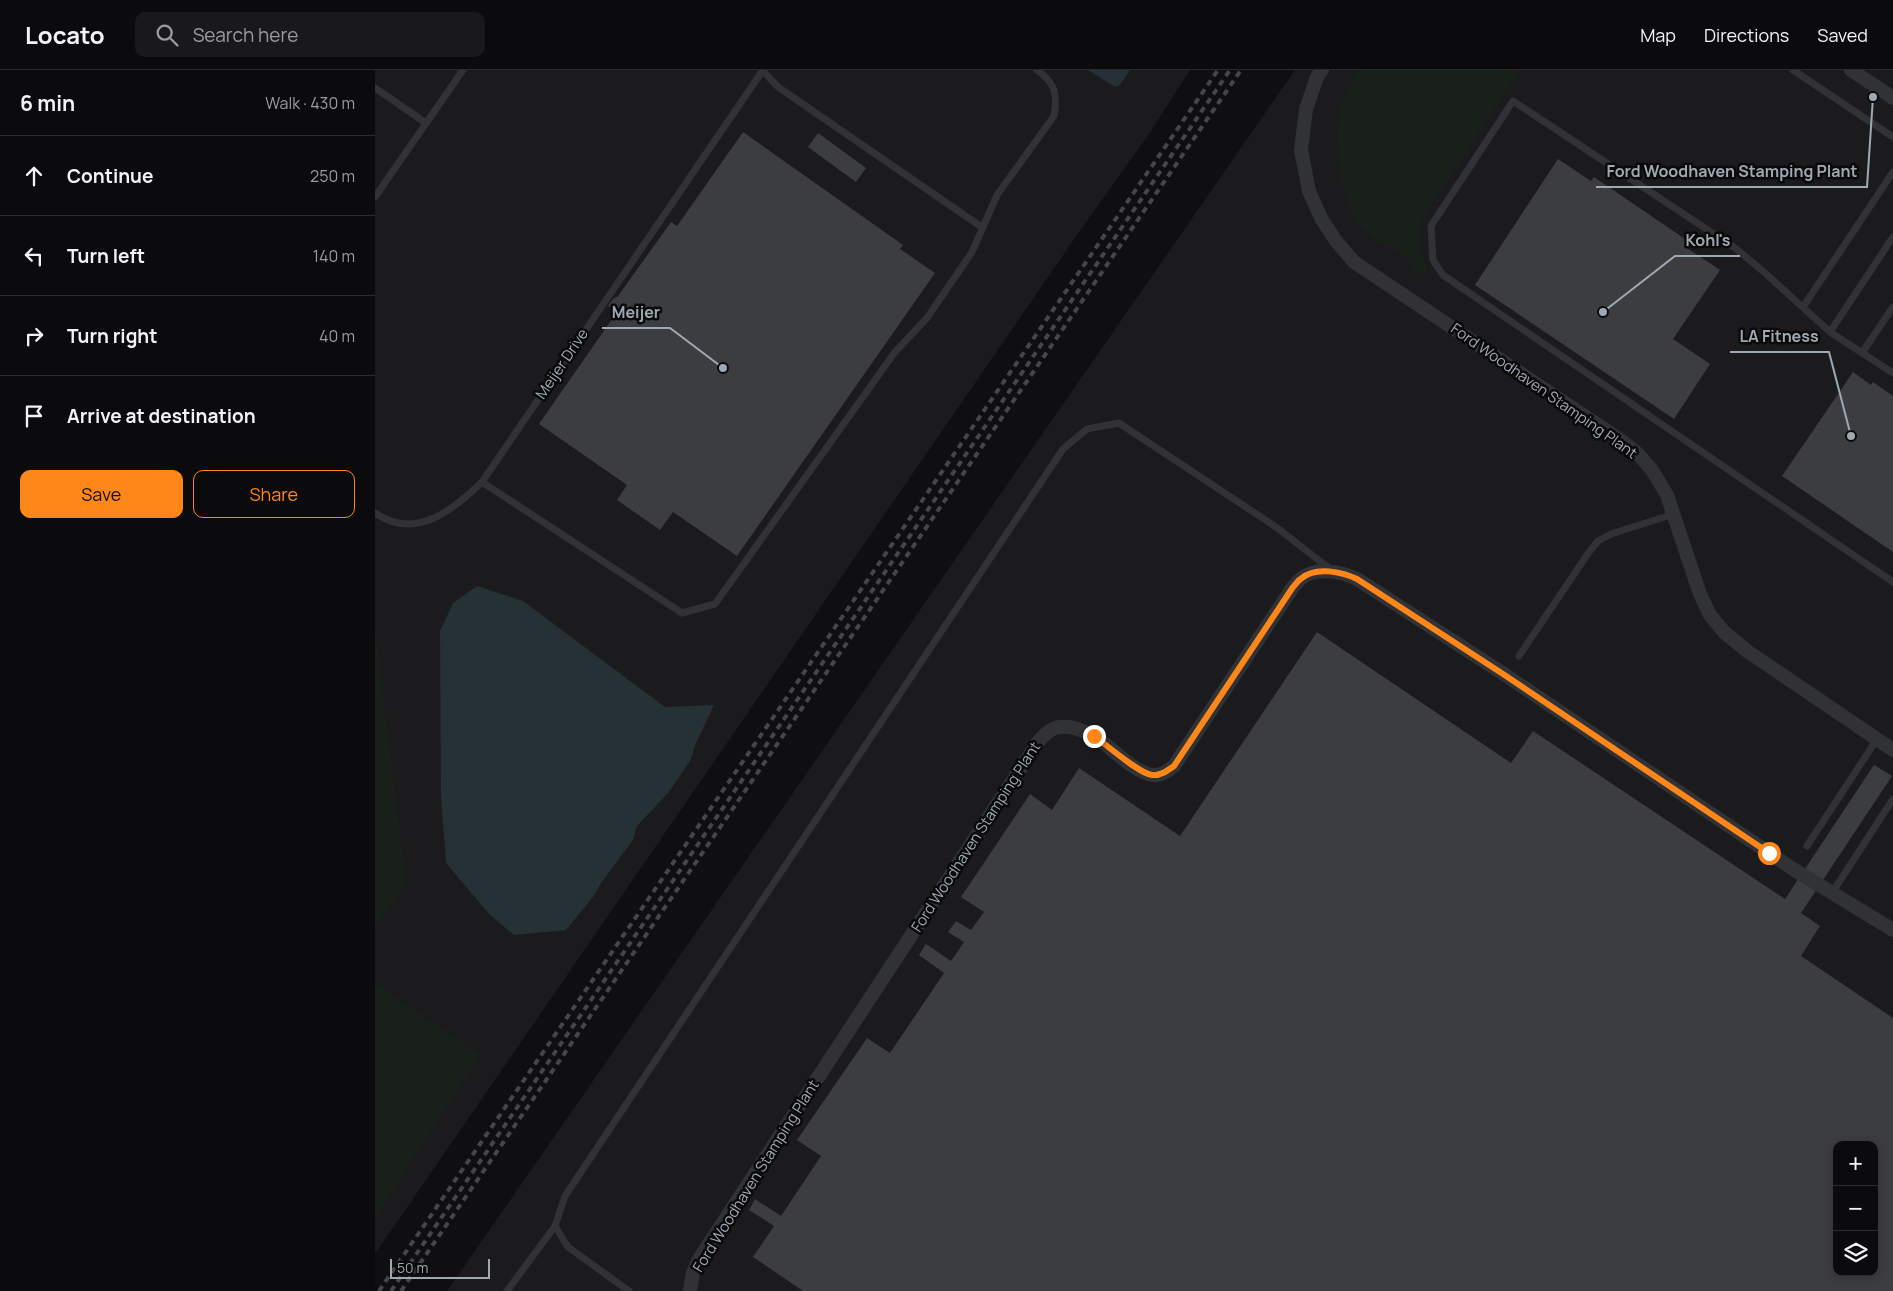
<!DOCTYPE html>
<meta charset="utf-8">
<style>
body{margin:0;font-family:Manrope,sans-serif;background:#19191b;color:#f1f3f6}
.controls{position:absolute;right:15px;bottom:15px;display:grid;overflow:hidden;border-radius:10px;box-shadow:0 2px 12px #0003}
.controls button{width:45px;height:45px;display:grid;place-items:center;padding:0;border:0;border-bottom:1px solid #2b2b2e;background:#0b0b0d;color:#f1f3f6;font:25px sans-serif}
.scale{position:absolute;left:15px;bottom:12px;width:100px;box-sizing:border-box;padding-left:5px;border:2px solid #9fa9b3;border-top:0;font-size:14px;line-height:18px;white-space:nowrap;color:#9fa9b3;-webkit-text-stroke:4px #0a0a0b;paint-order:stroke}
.stop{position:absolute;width:15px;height:15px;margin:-11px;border:4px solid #ff8619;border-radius:50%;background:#fff}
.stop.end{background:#ff8619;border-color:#fff;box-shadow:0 1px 5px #0008}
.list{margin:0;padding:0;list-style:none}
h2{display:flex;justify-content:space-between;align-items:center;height:65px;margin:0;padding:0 20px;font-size:21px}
h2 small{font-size:16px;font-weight:400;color:#9a9b9d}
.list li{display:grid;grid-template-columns:32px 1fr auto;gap:15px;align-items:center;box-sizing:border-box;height:80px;padding:0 20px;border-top:1px solid #2b2b2e}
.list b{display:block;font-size:19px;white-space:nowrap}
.list em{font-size:16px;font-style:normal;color:#9a9b9d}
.actions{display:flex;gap:10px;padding:15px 20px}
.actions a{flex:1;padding:11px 0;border:1px solid #ff8619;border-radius:10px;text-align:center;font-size:18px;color:#ff8619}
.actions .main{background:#ff8619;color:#111}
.icon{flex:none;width:28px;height:28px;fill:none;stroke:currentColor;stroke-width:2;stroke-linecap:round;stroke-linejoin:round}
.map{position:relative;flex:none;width:1518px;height:1221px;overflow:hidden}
header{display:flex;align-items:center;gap:30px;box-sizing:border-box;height:70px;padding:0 25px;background:#0b0b0d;border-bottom:1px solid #2b2b2e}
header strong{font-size:24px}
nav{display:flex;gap:28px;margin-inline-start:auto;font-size:18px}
.search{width:350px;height:45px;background:#19191b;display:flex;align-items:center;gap:12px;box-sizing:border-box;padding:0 18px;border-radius:10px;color:#9a9b9d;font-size:19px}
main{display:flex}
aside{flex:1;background:#0b0b0d}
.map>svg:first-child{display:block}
.built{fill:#1b1b1e;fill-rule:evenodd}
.green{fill:#192019}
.water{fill:#253135}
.building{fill:#3b3d41;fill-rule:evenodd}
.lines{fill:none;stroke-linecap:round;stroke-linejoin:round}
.service{stroke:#303236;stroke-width:7}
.minor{stroke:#303236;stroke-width:14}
.rail{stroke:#43464b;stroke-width:4;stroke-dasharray:6 5;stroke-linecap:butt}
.route{stroke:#ff8619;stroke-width:6}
.labels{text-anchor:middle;stroke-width:5;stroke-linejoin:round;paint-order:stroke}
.street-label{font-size:15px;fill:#9fa9b3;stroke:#0a0a0b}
.leader{fill:none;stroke:#9fa9b3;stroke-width:2}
.callout-dot{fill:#9fa9b3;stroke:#0a0a0b;stroke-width:2}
.callout-label{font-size:16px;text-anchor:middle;font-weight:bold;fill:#9fa9b3;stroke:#0a0a0b;stroke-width:5;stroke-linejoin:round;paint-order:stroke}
</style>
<header>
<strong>Locato</strong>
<div class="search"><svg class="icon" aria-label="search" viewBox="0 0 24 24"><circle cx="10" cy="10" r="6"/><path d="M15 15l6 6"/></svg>Search here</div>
<nav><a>Map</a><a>Directions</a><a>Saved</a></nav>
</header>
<main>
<aside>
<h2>6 min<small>Walk · 430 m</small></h2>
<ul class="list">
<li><svg class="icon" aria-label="ahead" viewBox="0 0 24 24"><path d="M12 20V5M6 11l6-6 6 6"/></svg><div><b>Continue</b></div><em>250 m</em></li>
<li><svg class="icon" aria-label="left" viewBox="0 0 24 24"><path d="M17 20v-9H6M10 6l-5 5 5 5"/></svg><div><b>Turn left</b></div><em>140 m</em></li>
<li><svg class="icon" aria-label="right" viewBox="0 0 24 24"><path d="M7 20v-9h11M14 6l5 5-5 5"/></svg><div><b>Turn right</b></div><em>40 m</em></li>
<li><svg class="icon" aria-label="arrive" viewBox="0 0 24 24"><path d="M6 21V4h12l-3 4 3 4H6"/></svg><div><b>Arrive at destination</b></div></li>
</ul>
<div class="actions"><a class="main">Save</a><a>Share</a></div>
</aside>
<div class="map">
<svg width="1518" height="1221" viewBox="0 0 1518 1221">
<rect width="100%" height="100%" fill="#0f0f11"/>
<path class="built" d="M0 0H815L774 64 702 165 0 1184Z
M920 0H1518V1221H72ZM1462 1075H1499V1202H1462Z"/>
<path class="green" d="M985 0H1145L1049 146C1042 166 1044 183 1053 202L1041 204 1029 185 1003 173 983 154 970 127 962 80 964 42 976 13Z
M0 557 31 814 0 856Z
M0 913 105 984 0 1148Z"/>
<path class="water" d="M713 0H755L745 15 740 17Z
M102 516 148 531 290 637 339 635 321 673 315 691 293 723 262 756 258 770 226 813 218 827 191 860 139 865 114 844 71 793 66 726 65 561 78 533Z"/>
<path class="building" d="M368 62 528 175 525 179 560 203 362 486 298 442 285 460 242 430 252 415 164 354 242 242 233 236 238 229 243 226 296 152 302 156Z
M443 63 491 98 481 112 433 77Z
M1183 89 1216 111 1219 107 1313 171 1309 176 1345 200 1298 269 1335 294 1299 349 1100 215Z
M1478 302 1496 315 1498 312 1518 326V482L1407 406Z
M942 562 1136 693 1158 661 1410 829 1499 695 1517 706 1426 843 1445 856 1426 886 1518 948V1221H428L378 1187 399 1156 374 1140 380 1129 406 1146 446 1086 422 1070 492 968 515 983 569 903 544 885 551 874 576 891 589 872 573 862 581 851 596 860 609 842 586 827 655 724 677 740 704 698 805 766ZM1462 1075H1499V1202H1462Z"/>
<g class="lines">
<path class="service" d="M387 0 403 17 608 158
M1418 0 1518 67
M0 18 51 53
M0 127 88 0
M1428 237 1518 102
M1455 262 1518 167
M1487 283 1518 237
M1518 303 1455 262 1389 202 1360 178 1138 31 1056 156 1058 190 1068 205 1518 512
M107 412 307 543 340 534 520 282 552 248 597 182 622 125 679 46C683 24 680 13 662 0
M0 443C41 471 78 440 107 412L388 0
M1144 586 1214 482 1223 471 1236 464 1299 444
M1432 776 1502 669
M1457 823 1518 729
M132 1221 180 1156
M254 1221 193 1177 180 1156 190 1126 688 379 712 359 744 353 901 457 955 499"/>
<path class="minor" d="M947 0 942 7 931 39 926 80 934 121 946 148 961 171 979 192 1247 371 1264 385 1277 400 1292 425 1325 524 1335 545 1349 562 1372 581 1518 680
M1476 0 1518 28
M315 1221 318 1203 324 1189 663 672C674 659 682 654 699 658 706 660 714 663 721 667 736 677 759 703 778 705 786 706 793 701 799 696L918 517C921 514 923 510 927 508 941 496 967 502 982 509L1129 604 1418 799 1518 860"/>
<path class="rail" d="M4 1221 843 0
M16 1221 855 0
M26 1221 866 0"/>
</g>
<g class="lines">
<path class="route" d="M719 666C732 675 763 703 777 705 785 706 792 701 799 696L918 517C921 514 923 510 927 508 941 496 967 502 982 509L1128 604 1394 783"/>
</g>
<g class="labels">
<g class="street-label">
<text transform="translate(187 294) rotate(-56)" y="5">Meijer Drive</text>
<text transform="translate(1169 321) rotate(35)" y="5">Ford Woodhaven Stamping Plant</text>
<text transform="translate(601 767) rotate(-57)" y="5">Ford Woodhaven Stamping Plant</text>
<text transform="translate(381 1106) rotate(-58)" y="5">Ford Woodhaven Stamping Plant</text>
</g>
</g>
<path class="leader" d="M1498 27L1492 117H1221M1228 242L1300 186H1365M348 298L295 258H227M1476 366L1454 282H1355"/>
<g class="callout-dot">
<circle cx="1498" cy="27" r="5"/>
<circle cx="1228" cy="242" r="5"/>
<circle cx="348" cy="298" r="5"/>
<circle cx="1476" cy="366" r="5"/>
</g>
<g class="callout-label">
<text x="1357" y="107">Ford Woodhaven Stamping Plant</text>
<text x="1333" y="176">Kohl's</text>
<text x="261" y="248">Meijer</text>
<text x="1404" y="272">LA Fitness</text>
</g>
</svg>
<div class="controls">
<button>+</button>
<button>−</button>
<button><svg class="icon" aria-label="layers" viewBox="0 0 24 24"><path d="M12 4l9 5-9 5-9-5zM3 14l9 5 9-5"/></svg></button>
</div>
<div class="scale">50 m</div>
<div class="stop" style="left:1394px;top:783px"></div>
<div class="stop end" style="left:719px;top:666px"></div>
</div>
</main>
